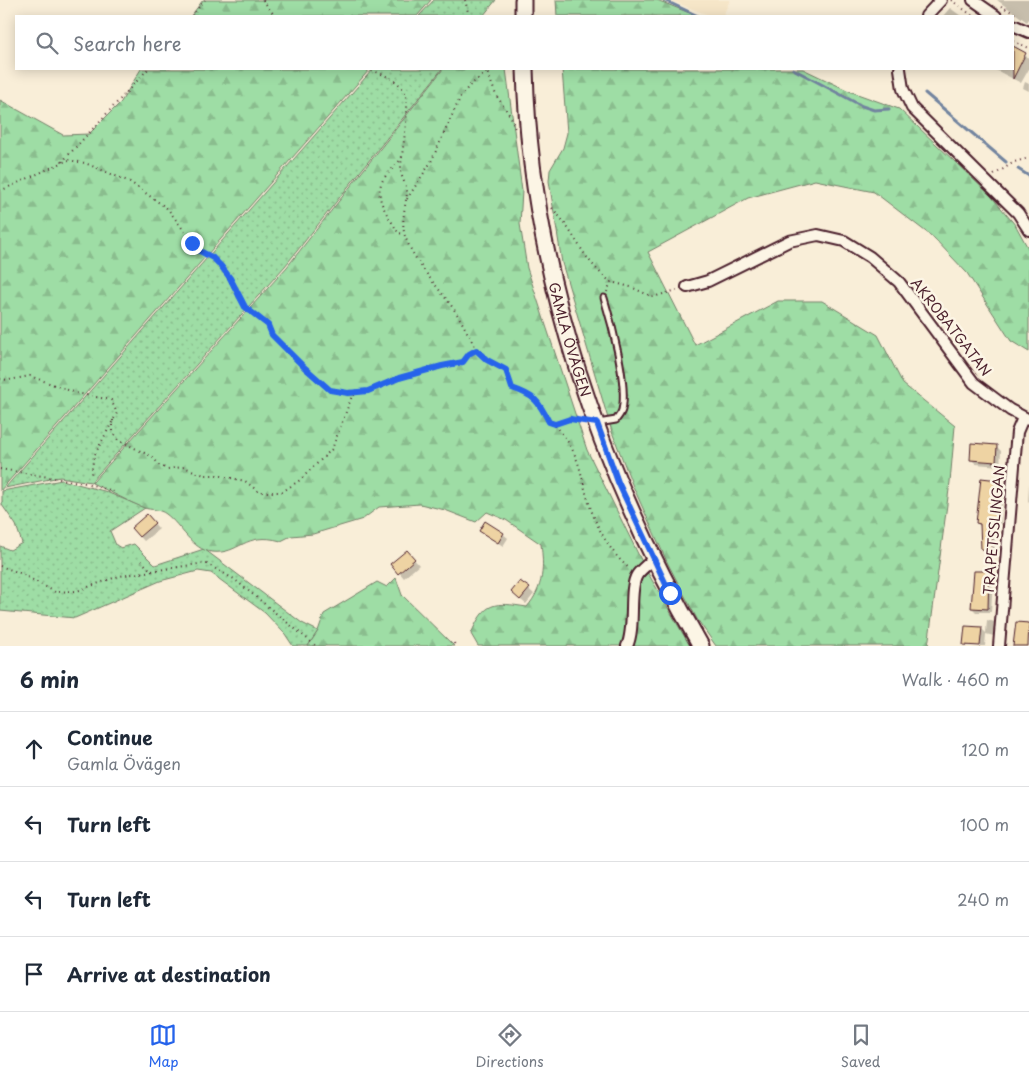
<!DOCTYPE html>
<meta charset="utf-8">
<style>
body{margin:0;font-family:"Playpen Sans",sans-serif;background:#f6f6f7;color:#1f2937}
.stop{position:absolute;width:15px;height:15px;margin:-11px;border:4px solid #2563eb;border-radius:50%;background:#fff}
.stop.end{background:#2563eb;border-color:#fff;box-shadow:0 1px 5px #0008}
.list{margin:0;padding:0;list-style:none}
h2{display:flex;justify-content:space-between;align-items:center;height:65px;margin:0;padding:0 20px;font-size:21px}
h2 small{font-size:16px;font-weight:400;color:#747a83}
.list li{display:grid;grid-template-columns:32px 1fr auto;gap:15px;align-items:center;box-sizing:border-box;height:75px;padding:0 20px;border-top:1px solid #e0e1e3}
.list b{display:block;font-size:19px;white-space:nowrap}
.list p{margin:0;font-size:16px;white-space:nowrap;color:#747a83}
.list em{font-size:16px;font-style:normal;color:#747a83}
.icon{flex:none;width:28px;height:28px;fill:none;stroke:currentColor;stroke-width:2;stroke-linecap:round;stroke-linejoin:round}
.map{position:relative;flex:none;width:1029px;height:646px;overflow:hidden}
.search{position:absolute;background:#fff;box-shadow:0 2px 12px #0003;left:15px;right:15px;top:15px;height:55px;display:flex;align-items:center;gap:12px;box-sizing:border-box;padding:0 18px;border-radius:0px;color:#747a83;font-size:19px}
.sheet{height:365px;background:#fff}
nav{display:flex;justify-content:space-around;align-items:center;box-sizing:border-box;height:70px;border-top:1px solid #e0e1e3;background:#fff;font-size:14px;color:#747a83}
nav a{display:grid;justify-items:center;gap:2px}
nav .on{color:#2563eb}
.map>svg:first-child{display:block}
.built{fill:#f6e6c8}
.grass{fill:url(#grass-dots);stroke:#747e68}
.forest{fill:url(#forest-firs);stroke:#747e68}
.shadow{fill:#0003}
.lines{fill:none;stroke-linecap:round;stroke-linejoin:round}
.stream{stroke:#72849f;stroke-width:3}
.building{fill:#eed3a3;stroke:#4a1f2b}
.service-casing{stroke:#4a1f2b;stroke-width:9}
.minor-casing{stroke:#4a1f2b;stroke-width:14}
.secondary-casing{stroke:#4a1f2b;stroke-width:19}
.path{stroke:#4a1f2b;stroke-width:2;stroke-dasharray:1 4;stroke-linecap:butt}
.service{stroke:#fcf5e5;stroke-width:5}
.minor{stroke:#fcf5e5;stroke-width:10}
.secondary{stroke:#fcf5e5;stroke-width:15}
.route{stroke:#2563eb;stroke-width:6}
.labels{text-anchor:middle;stroke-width:5;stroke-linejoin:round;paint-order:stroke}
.street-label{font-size:14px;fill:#4a1f2b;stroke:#fcf5e5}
</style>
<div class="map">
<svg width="1029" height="646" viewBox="0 0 1029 646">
<defs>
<pattern id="grass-dots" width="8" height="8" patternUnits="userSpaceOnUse" patternTransform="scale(1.25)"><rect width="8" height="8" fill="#9edda5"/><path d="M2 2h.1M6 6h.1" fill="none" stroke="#8abd8e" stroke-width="1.8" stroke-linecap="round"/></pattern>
<pattern id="forest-firs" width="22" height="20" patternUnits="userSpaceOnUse" patternTransform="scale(1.25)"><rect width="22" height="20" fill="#9edda5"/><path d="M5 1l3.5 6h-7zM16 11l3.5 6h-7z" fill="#8abd8e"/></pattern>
</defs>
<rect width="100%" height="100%" fill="#f9eed8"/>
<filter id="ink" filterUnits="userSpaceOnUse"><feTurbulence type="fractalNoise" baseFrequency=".02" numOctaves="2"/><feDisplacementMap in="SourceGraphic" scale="10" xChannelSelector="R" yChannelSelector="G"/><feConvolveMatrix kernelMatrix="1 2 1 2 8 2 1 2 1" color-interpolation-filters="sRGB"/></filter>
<g filter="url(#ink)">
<path class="built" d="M669 0H730L723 16H711Z"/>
<path class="grass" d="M434 0H496L483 16H419Z
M373 69H442L285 266 91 482 60 477 5 488Z
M62 480 104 491 145 508 110 531 116 545 121 548 134 544 155 565 204 549 302 623 318 631 308 646H293L285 634 265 613 211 573 198 571 160 581 75 618 0 611V546L10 550 22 543 16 525 2 505V491Z"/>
<path class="forest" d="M203 0H431L417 16H191Z
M556 0H657L697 16H557Z
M141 69H370L0 491V100L63 135 89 134 121 102Z
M443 69H506L522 191 520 224 527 268 587 450 645 568 690 646H478L471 634C485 601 494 602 527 607 544 587 544 567 541 544L506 520 487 512 476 522 445 510 420 504 379 507 363 519 313 534 291 536 281 541C244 531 240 555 212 552 192 550 181 525 166 514 160 509 151 510 144 508 127 501 109 491 92 483L287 267Z
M562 69H803L849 91 899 109 991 196 1016 226 1029 250V352L1011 341 967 273 934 238 874 192 815 180 748 198 648 252 695 345 778 301H822L878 335 903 384 955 426 950 482 928 646H716L697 619 668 564 632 484 612 432 562 263 549 181 550 170 563 148 567 133Z
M396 578 402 595 454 646H308L318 631 324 614 377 582 387 587Z"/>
<path class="shadow" d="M997 0H1029V19L1027 22Z
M950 8 961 16H943Z
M1013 48 1029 58V69L1021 83 994 69H1013Z
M1025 82 1029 84V91L1023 88Z
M996 446 1001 451 1000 466 976 464 971 459Z
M999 481 1003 485 1000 530H996L995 554 987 553 983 549 981 527 977 523Z
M1029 483V502L1028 501Z
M151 520 159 529 144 541 132 528Z
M480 531 503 534 508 538 503 546Z
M411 556 419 565 404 578 392 564Z
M989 573 993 577 991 612H976L972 608Z
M521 582 534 594 526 604 517 597Z
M987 620 995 622 994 636 986 634 985 646H966L965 644 981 628 986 633Z"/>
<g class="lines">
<path class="stream" d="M664 0 698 16
M793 69 862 106 874 110 889 109
M925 93 1006 162
M1018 169 1029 176"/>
</g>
<path class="building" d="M1013 46 1026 53 1013 79Z
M971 443 997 445 996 462 970 460Z
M981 478 999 480 996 527 992 526V550L981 549 980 524 976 523Z
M147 514 155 523 139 537 131 528Z
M485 521 504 533 498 543 479 531Z
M407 550 415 559 398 574 390 564Z
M974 571H989L988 609 971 608Z
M520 581 530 588 520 600 511 592Z
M1016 622 1029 623 1028 646H1013Z
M965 626 982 627 980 646 963 645Z"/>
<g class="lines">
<g class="service-casing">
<path id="service" d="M598 423 616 420C618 417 621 414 622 410 628 385 612 324 604 298"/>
</g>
<g class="minor-casing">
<path id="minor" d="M973 0 996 16
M926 16 941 0
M1013 25 1029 32
M900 69 903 89 912 108 1018 213 1029 230
M687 287 708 281 789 241 818 235 844 241 870 257 899 282 974 383 1010 410 1029 420
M627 646C636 627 628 589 637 575 641 569 649 564 654 558
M999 646 1015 454 1017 432 1023 418"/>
</g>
<g class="secondary-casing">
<g id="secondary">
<path d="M523 0V16"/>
<path id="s1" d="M525 69C530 271 600 472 701 646"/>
</g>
</g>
<path class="path" d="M263 0 275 16
M465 0 469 16
M951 0 973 16
M1001 6 1017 15
M192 16 205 0
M1013 41 1029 48
M367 69C380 73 395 78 403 89 413 104 400 154 401 172 402 180 408 187 407 194 405 207 401 223 405 236 415 264 436 284 453 308 474 338 469 352 506 370L512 388C535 396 538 400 549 422 557 425 560 431 565 438 581 460 581 478 589 503 596 526 610 553 629 568
M486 69 496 95 511 117 515 129
M402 157C397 166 385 174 382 182 373 200 391 218 398 233L405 234
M62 162 148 69
M994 175 1014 162 1029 158
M0 191 68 160 85 163 130 182 168 209 198 250 213 258 221 265 245 307 268 325 272 335 303 367 330 390 348 393 368 391 399 378 442 366 463 362 469 354 476 350
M407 199 431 162 460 98 469 86 487 72
M552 208C576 233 581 259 611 282
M607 292 611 282 631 287 653 297 677 290
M0 379 9 380 30 376 76 393 111 400 117 413 94 456 91 474
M113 420V431L118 440 153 457 159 465 167 469 184 467 204 475H217L245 481 259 492H282L300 480 332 449 352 396 358 393
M555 424 570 419 582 421
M0 469 85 483 114 491
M141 561 152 571 205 563 234 579 316 646
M0 566 20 573 55 592 77 591 119 576 152 571
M454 643 455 646"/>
<use href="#service" class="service"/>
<use href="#minor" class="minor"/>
<use href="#secondary" class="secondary"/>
</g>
</g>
<g class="lines" filter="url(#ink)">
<path class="route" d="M192 243 198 250 213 258 221 266 230 278 245 307 268 325 272 335 304 367 330 390 348 393 368 391 399 378 442 366 463 362 469 354 476 350 487 360 506 370 512 388C535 396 538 400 549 422L555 424 570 419 597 423 618 482 670 593"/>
</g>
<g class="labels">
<g class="street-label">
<text transform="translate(951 327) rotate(52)" y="5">AKROBATGATAN</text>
<text dy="5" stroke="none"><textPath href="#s1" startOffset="275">GAMLA ÖVÄGEN</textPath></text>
<text transform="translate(994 530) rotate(-85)" y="5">TRAPETSSLINGAN</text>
</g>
</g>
</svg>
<div class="stop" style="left:670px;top:593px"></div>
<div class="stop end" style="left:192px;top:243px"></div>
<div class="search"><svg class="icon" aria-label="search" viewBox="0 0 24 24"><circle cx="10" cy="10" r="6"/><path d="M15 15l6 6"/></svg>Search here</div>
</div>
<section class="sheet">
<h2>6 min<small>Walk · 460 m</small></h2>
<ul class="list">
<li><svg class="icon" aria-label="ahead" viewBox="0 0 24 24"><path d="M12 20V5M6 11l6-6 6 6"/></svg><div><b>Continue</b><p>Gamla Övägen</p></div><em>120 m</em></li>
<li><svg class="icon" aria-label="left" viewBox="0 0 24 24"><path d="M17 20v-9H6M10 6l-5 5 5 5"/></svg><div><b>Turn left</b></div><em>100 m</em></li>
<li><svg class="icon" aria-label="left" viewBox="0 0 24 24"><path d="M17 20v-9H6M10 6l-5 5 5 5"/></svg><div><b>Turn left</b></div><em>240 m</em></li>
<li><svg class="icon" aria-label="arrive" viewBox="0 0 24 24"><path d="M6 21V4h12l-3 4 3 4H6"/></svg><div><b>Arrive at destination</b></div></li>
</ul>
</section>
<nav>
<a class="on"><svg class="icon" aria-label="map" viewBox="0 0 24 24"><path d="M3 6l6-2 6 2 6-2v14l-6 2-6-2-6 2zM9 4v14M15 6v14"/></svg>Map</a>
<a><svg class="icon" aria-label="directions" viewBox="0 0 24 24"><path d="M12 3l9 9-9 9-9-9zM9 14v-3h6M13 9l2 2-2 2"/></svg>Directions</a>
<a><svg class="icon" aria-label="saved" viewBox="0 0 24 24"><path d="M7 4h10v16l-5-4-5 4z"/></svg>Saved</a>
</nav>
